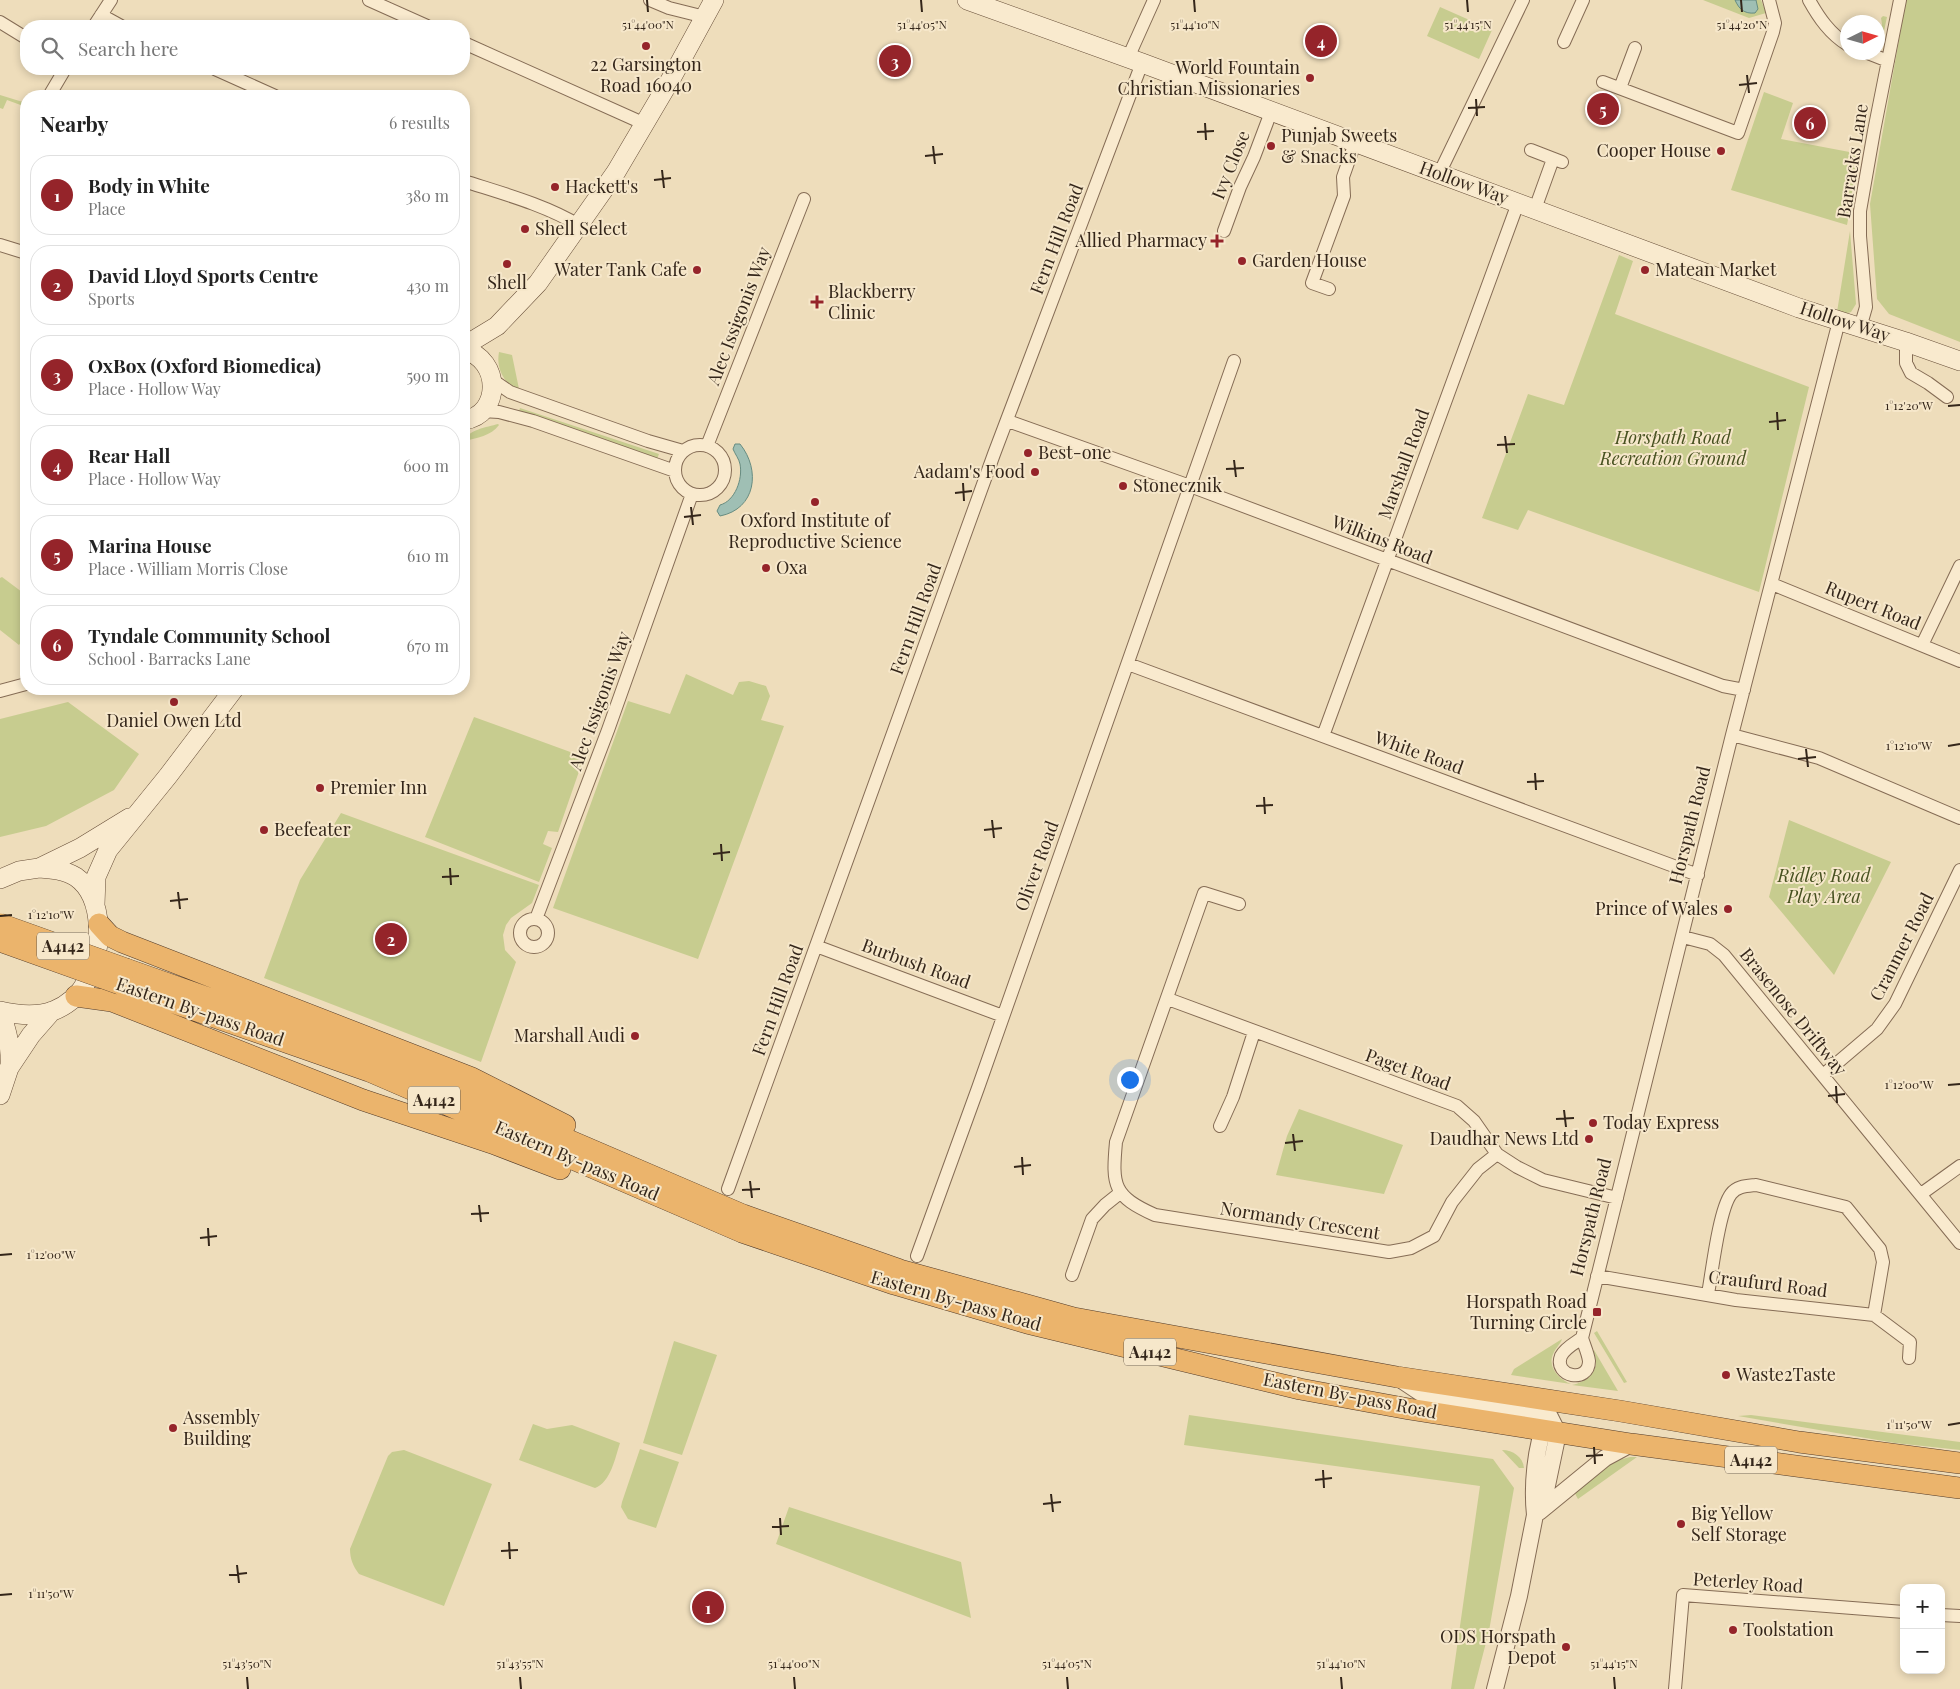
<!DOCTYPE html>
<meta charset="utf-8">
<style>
body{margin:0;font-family:"Playfair Display",serif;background:#f2f2f2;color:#222}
.controls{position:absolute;right:15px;bottom:15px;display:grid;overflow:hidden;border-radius:10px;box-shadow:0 2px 8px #0003}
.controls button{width:45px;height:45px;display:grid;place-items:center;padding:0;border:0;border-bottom:1px solid #e0e0e0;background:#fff;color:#222;font:25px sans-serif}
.compass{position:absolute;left:1840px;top:15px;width:45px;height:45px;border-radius:50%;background:#fff;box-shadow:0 2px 8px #0003;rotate:85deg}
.you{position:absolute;left:1129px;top:1079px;width:18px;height:18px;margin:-12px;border:4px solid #fff;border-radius:50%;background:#1a73e8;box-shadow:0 0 0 8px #1a73e833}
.badge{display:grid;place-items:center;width:32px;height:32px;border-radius:50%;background:#95242a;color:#fff;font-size:16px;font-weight:700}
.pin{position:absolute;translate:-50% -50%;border:2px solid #fff;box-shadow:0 1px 5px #0006}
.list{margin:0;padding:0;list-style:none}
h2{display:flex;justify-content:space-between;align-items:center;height:65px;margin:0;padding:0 20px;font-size:21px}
h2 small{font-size:16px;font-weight:400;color:#767676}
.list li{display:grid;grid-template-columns:32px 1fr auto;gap:15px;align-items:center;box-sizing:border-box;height:80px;margin:0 10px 10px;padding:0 10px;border:1px solid #e0e0e0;border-radius:20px}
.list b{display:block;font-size:19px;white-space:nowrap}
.list p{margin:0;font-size:16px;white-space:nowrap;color:#767676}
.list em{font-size:16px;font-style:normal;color:#767676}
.icon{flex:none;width:28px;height:28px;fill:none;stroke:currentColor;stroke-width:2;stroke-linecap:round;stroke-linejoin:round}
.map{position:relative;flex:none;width:1960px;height:1689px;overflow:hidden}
.search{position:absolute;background:#fff;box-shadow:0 2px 8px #0003;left:20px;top:20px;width:450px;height:55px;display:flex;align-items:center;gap:12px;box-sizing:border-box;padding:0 18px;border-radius:20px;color:#767676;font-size:19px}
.panel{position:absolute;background:#fff;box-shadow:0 2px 8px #0003;left:20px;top:90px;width:450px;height:605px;border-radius:20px}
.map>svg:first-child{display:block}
.green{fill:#c7cc8f}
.water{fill:#9fbfb4;stroke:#678c81}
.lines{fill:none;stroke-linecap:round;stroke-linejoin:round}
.minor-casing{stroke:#856c55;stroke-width:14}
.tertiary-casing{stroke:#856c55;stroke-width:18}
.secondary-casing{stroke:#674e38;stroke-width:20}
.trunk-casing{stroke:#523b2a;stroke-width:22}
.minor{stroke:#f9eace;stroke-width:12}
.tertiary{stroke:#f9eace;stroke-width:16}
.secondary{stroke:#f9eace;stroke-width:19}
.trunk{stroke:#ebb46c;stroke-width:21}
.trunk-bridge-casing{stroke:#523b2a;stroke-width:22;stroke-linecap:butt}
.trunk-bridge{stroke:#ebb46c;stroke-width:21}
.ticks{fill:none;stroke:#34261a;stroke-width:2}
.poi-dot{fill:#95242a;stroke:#f6e7ca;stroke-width:2}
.labels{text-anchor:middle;stroke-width:4;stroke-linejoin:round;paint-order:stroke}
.shield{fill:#f6e7ca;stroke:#6e604f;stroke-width:1}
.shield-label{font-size:16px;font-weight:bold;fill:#34261a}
.poi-label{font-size:18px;fill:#34261a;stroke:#f6e7ca;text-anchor:start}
.street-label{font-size:18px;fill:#34261a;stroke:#f6e7ca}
.park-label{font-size:18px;font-style:italic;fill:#475120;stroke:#f6e7ca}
.ticks-label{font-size:12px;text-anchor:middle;fill:#34261a;stroke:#f6e7ca;stroke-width:4;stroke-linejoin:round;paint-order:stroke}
</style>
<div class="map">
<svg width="1960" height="1689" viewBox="0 0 1960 1689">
<rect width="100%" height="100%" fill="#edb"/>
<path class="green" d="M1703 0H1761L1766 13 1749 18Z
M1906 0H1960V342L1889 314 1877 299 1870 204Z
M1440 7 1492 30 1479 59 1427 36Z
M1883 16 1887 17 1881 45 1878 47V36L1880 35 1882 24 1881 18Z
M1764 92 1793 103 1781 139 1860 154 1847 225 1731 190Z
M0 95 26 103V107L7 100 3 109 0 108Z
M26 215V242L21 239 20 233Z
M1850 231 1856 304 1851 312 1844 314 1837 312Z
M1619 255 1633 261 1615 314 1809 387 1759 592 1528 510 1518 530 1482 518 1528 394 1564 405Z
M499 352 512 355 519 389 514 390C503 379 496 368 499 352Z
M520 408 659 454 657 459 519 411Z
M498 424 499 425C491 436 477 438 464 441 468 430 487 427 498 424Z
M2 577 26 595V634L19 645 0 630V578Z
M686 674 733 695 739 682 749 681 766 686 770 696 761 720 784 726 698 959 553 908 628 701 670 714Z
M68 702 139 754 114 790 46 826 0 837V719Z
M474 717 584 757 558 832 548 831 543 844 552 848 539 882 425 837Z
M341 813 539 885 532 903 511 918 506 925 503 935 505 950 516 962 481 1062 264 978 300 880Z
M1789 820 1891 862 1834 975 1769 897Z
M1299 1109 1403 1145 1384 1194 1276 1175 1287 1136Z
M1597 1331 1627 1382 1624 1383 1594 1333Z
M1562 1339C1561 1343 1556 1348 1554 1352 1546 1367 1559 1379 1571 1384L1511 1375 1514 1369Z
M674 1341 717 1355 682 1455 643 1443Z
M1594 1350 1618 1391 1572 1385C1589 1381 1602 1369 1593 1351Z
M1189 1415 1493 1459 1514 1488 1489 1631 1474 1689H1451L1480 1486 1184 1445Z
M1751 1415 1960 1442V1450L1895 1443 1738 1416Z
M533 1424 547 1429 572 1425 620 1443C615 1458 611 1482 595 1488L519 1460Z
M640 1449 679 1462 656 1528 628 1519 621 1507 622 1502Z
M404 1450 492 1484 444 1606 359 1574C353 1566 350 1559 350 1549L388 1456 392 1452Z
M1502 1450C1513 1450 1523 1457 1524 1468H1519Z
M1630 1457H1637L1578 1499 1573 1490 1615 1461Z
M789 1507 961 1562 971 1618 776 1544Z"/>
<path class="water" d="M1735 0H1756L1758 9 1755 13C1744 14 1739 9 1735 0Z
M735 444H740C761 470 756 509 720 516L717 511 720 505C735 501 743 479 740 464 739 459 735 454 733 449Z"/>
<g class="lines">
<g class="minor-casing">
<path id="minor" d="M369 0 427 26
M650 0 669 8 705 17
M1809 0C1819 18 1830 34 1848 45
M101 15 121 26
M0 22 26 38
M94 26 111 0
M1564 42 1583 0
M464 43 645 124
M1865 52 1888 61
M1128 58 1154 0
M215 69 275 96
M1603 82 1738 133 1773 32 1775 23 1769 0
M1620 88 1635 48
M49 96 65 69
M1531 150 1562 162
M1439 174 1523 0
M464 181C501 193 546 205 580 226
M1535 209 1553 159
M1224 231 1240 187 1254 157 1271 112
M0 245 26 253
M1329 289 1312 283 1344 196 1343 177 1355 143
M1860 328 1866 307 1860 236V211L1874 131 1900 0
M1906 342V363L1911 373 1928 383 1947 397
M491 379 510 392 648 441 683 451
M482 411 499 412 533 421 675 471
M1008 421 1190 486 1723 686 1744 690
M675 470a25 25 0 1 1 50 0a25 25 0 1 1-50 0Z
M707 446 804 199
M1772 584 1960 661
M1922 645 1960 566
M1128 664 1698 875
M0 691 26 684
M1732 735 1819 758 1960 818
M1323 736 1518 203
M1239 904 1204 893 1116 1142C1112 1186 1113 1196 1155 1215L1389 1252 1411 1248 1434 1236 1452 1202 1478 1169 1497 1154
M520 933a14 14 0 1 1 28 0a14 14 0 1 1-28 0Z
M536 919 608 730 692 494
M1683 937 1710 944 1724 955 1960 1243
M816 946 1003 1016
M1168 999 1457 1106 1474 1121 1497 1154 1517 1167 1543 1180 1617 1198
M1823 1075 1877 1029 1895 1004 1960 870
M1220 1126 1233 1097 1254 1032
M728 1189 994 454 1142 63
M1921 1194 1960 1166
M917 1256 978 1088 1234 361
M1072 1275 1092 1219 1105 1205 1120 1193
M1597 1276 1736 1300 1874 1315 1910 1342 1909 1358
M1708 1294C1712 1272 1719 1210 1731 1194 1737 1186 1747 1186 1756 1185L1846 1207 1880 1249 1883 1262 1874 1315
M1582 1338C1575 1343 1565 1348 1561 1356 1553 1377 1589 1384 1589 1361 1588 1353 1584 1345 1582 1338L1732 735 1839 321
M1941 1615 1960 1616
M1675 1689 1683 1595 1904 1612"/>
</g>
<g class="tertiary-casing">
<path id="tertiary" d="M1400 1379 1421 1393 1549 1415 1558 1433 1545 1495 1535 1515 1519 1596 1495 1689
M1539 1512 1605 1458 1631 1444
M1535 1515C1532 1487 1535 1446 1547 1420"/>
</g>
<g class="secondary-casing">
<path id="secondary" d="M967 0 1142 63 1799 308 1906 342 1960 361
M464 346 497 326 538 283 616 172 672 77 714 0
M464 350C501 359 502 415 464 420
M0 879 19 871 39 868 80 848 129 818
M95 905 96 877 108 850 168 776 234 689
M0 1011C17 1015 36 1017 53 1011 68 1005 80 994 87 981 103 953 105 897 76 877 65 870 52 869 39 868
M0 1011C7 1031 11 1046 10 1067
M0 1095 9 1068 31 1035 52 1011"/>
</g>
<g class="trunk-casing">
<path id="trunk" d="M99 924 110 936 122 942 472 1078 565 1125
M126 969 375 1057 743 1215 900 1270 1074 1318 1397 1377 1620 1411 1799 1442 1960 1463
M120 984 369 1071 742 1232 894 1284 1027 1323 1300 1389 1409 1409 1631 1444 1960 1488
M76 996 112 1001 363 1100 492 1143 560 1169"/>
</g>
<use href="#minor" class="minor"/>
<use href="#tertiary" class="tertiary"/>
<use href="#secondary" class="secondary"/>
<use href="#trunk" class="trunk"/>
<g class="trunk-bridge-casing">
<path id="trunk-bridge" d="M0 924 126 969
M0 941 120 984"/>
</g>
<use href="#trunk-bridge" class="trunk-bridge"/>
</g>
<path class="ticks" d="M647 0 648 12M921 0 922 12M1194 0 1195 12M1467 0 1468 12M1741 0 1742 12M1747 75 1749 93M1739 85 1757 83M1476 99 1477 116M1468 108 1485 107M1205 123 1206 140M1197 132 1214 131M933 146 935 164M925 156 943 154M662 170 664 188M654 180 671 178M1948 406 1960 405M1777 412 1778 430M1769 422 1786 420M1505 436 1507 453M1497 445 1515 444M1234 460 1236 477M1226 469 1244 468M963 483 964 501M955 493 972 491M691 507 693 525M684 517 701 515M1948 746 1960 744M1806 749 1808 767M1798 759 1816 757M1535 773 1536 790M1527 782 1544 781M1264 797 1265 814M1256 806 1273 805M992 820 994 838M984 830 1002 828M721 844 722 861M713 854 730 852M450 868 451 885M442 877 459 876M178 892 180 909M170 901 188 899M0 916 12 915M1948 1085 1960 1084M1836 1086 1837 1103M1828 1096 1845 1094M1564 1110 1566 1127M1556 1119 1574 1118M1293 1134 1295 1151M1285 1143 1303 1141M1022 1157 1023 1175M1014 1167 1031 1165M750 1181 752 1198M742 1190 760 1189M479 1205 481 1222M471 1214 489 1213M208 1228 209 1246M200 1238 217 1236M0 1255 12 1254M1948 1425 1960 1423M1594 1447 1595 1464M1586 1456 1603 1455M1323 1470 1324 1488M1315 1480 1332 1478M1051 1494 1053 1512M1043 1504 1061 1502M780 1518 781 1535M772 1527 789 1526M509 1542 510 1559M501 1551 518 1550M237 1565 239 1583M229 1575 247 1573M0 1595 12 1594M247 1677 248 1689M520 1677 521 1689M794 1677 795 1689M1067 1677 1068 1689M1341 1677 1342 1689M1614 1677 1615 1689"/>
<g class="poi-dot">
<circle cx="646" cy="46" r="5"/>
<circle cx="1310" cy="78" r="5"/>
<circle cx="1271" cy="146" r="5"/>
<circle cx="1721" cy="151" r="5"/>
<circle cx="555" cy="187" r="5"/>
<circle cx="525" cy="229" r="5"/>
<path d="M1214.5 233.5h5v5h5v5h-5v5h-5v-5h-5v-5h5z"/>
<circle cx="1242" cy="261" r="5"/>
<circle cx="507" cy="264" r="5"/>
<circle cx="697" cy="270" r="5"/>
<circle cx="1645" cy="270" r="5"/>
<path d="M814.5 294.5h5v5h5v5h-5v5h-5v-5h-5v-5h5z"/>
<circle cx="1028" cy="453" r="5"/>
<circle cx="1035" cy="472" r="5"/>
<circle cx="1123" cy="486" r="5"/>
<circle cx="815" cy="502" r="5"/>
<circle cx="766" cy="568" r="5"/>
<circle cx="174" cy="702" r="5"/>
<circle cx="320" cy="788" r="5"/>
<circle cx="264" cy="830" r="5"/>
<circle cx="1728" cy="909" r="5"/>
<circle cx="635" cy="1036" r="5"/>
<circle cx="1593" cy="1123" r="5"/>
<circle cx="1589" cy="1139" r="5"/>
<rect x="1592" y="1307" width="10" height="10" rx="2.5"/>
<circle cx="1726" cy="1375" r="5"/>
<circle cx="173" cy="1428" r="5"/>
<circle cx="1681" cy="1524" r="5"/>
<circle cx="1733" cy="1630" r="5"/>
<circle cx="1566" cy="1647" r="5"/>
</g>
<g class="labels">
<g class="shield">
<rect x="37" y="932.5" width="52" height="27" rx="4"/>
<rect x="408" y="1086.5" width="52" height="27" rx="4"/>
<rect x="1124" y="1338.5" width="52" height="27" rx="4"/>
<rect x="1725" y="1446.5" width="52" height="27" rx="4"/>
</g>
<g class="shield-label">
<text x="63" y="952">A4142</text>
<text x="434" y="1106">A4142</text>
<text x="1150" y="1358">A4142</text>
<text x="1751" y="1466">A4142</text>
</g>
<g class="poi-label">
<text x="646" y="71" text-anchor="middle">22 Garsington<tspan x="646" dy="21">Road 16040</tspan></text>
<text x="1300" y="74" text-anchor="end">World Fountain<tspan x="1300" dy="21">Christian Missionaries</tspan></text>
<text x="1281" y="142">Punjab Sweets<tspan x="1281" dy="21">&amp; Snacks</tspan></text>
<text x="1711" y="157" text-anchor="end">Cooper House</text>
<text x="565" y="193">Hackett's</text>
<text x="535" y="235">Shell Select</text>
<text x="1207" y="247" text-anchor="end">Allied Pharmacy</text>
<text x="1252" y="267">Garden House</text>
<text x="687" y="276" text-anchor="end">Water Tank Cafe</text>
<text x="1655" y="276">Matean Market</text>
<text x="507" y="289" text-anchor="middle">Shell</text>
<text x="828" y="298">Blackberry<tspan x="828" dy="21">Clinic</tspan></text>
<text x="1038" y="459">Best-one</text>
<text x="1025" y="478" text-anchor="end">Aadam's Food</text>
<text x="1133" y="492">Stonecznik</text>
<text x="815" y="527" text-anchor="middle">Oxford Institute of<tspan x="815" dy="21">Reproductive Science</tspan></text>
<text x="776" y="574">Oxa</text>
<text x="174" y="727" text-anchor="middle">Daniel Owen Ltd</text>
<text x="330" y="794">Premier Inn</text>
<text x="274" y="836">Beefeater</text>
<text x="1718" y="915" text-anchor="end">Prince of Wales</text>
<text x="625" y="1042" text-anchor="end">Marshall Audi</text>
<text x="1603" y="1129">Today Express</text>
<text x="1579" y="1145" text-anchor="end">Daudhar News Ltd</text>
<text x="1587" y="1308" text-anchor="end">Horspath Road<tspan x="1587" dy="21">Turning Circle</tspan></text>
<text x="1736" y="1381">Waste2Taste</text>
<text x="183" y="1424">Assembly<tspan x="183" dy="21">Building</tspan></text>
<text x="1691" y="1520">Big Yellow<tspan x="1691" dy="21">Self Storage</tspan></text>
<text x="1743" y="1636">Toolstation</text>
<text x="1556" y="1643" text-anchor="end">ODS Horspath<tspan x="1556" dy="21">Depot</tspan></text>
</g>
<g class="street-label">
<text transform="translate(1853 161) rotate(-81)" y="6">Barracks Lane</text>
<text transform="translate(1231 165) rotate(-68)" y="6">Ivy Close</text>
<text transform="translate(1464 183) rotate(20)" y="6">Hollow Way</text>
<text transform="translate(1057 239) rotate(-69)" y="6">Fern Hill Road</text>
<text transform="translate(739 316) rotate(-69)" y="6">Alec Issigonis Way</text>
<text transform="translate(1845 322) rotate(18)" y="6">Hollow Way</text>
<text transform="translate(1404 464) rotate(-70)" y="6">Marshall Road</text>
<text transform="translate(1382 540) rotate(21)" y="6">Wilkins Road</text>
<text transform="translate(1873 606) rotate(22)" y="6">Rupert Road</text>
<text transform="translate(916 619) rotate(-70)" y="6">Fern Hill Road</text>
<text transform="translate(600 701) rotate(-70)" y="6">Alec Issigonis Way</text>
<text transform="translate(1419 753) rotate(20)" y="6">White Road</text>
<text transform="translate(1690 825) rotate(-76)" y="6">Horspath Road</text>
<text transform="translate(1037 866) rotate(-70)" y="6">Oliver Road</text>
<text transform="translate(1902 947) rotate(-63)" y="6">Cranmer Road</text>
<text transform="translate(916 964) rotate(20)" y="6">Burbush Road</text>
<text transform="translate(778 1000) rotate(-70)" y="6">Fern Hill Road</text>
<text transform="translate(200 1012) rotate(19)" y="6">Eastern By-pass Road</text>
<text transform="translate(1793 1012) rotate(51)" y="6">Brasenose Driftway</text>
<text transform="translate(1408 1070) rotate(20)" y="6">Paget Road</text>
<text transform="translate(577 1161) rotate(23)" y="6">Eastern By-pass Road</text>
<text transform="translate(1591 1217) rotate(-76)" y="6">Horspath Road</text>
<text transform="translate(1300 1221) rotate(9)" y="6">Normandy Crescent</text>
<text transform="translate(1768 1284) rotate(7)" y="6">Craufurd Road</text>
<text transform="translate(956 1301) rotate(16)" y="6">Eastern By-pass Road</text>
<text transform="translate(1350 1396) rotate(11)" y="6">Eastern By-pass Road</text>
<text transform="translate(1748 1583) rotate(4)" y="6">Peterley Road</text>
</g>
<g class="park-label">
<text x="1673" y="444">Horspath Road<tspan x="1673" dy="21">Recreation Ground</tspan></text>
<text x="1824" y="882">Ridley Road<tspan x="1824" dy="21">Play Area</tspan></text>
</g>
</g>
<g class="ticks-label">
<text x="648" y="29">51°44'00"N</text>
<text x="922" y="29">51°44'05"N</text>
<text x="1195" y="29">51°44'10"N</text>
<text x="1468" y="29">51°44'15"N</text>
<text x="1742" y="29">51°44'20"N</text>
<text x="1909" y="410">1°12'20"W</text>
<text x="1909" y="750">1°12'10"W</text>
<text x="51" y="919">1°12'10"W</text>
<text x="1909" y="1089">1°12'00"W</text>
<text x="51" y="1259">1°12'00"W</text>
<text x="1909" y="1429">1°11'50"W</text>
<text x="51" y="1598">1°11'50"W</text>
<text x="247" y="1668">51°43'50"N</text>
<text x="520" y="1668">51°43'55"N</text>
<text x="794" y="1668">51°44'00"N</text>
<text x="1067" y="1668">51°44'05"N</text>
<text x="1341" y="1668">51°44'10"N</text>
<text x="1614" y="1668">51°44'15"N</text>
</g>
</svg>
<div class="controls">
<button>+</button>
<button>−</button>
</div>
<svg class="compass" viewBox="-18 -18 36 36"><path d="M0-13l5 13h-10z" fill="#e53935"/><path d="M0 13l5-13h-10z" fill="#767676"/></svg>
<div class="you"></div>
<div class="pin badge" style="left:708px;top:1607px">1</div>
<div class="pin badge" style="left:391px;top:939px">2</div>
<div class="pin badge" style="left:895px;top:61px">3</div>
<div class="pin badge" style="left:1321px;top:41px">4</div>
<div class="pin badge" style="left:1603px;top:109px">5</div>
<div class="pin badge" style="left:1810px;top:123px">6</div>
<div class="search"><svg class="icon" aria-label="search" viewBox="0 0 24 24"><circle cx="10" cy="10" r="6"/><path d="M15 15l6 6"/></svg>Search here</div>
<section class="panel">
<h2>Nearby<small>6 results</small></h2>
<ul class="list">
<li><span class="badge">1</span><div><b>Body in White</b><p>Place</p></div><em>380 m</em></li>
<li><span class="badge">2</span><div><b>David Lloyd Sports Centre</b><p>Sports</p></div><em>430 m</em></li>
<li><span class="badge">3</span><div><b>OxBox (Oxford Biomedica)</b><p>Place · Hollow Way</p></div><em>590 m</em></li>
<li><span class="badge">4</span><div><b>Rear Hall</b><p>Place · Hollow Way</p></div><em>600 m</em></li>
<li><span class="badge">5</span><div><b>Marina House</b><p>Place · William Morris Close</p></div><em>610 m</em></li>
<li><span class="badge">6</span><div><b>Tyndale Community School</b><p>School · Barracks Lane</p></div><em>670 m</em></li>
</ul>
</section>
</div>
